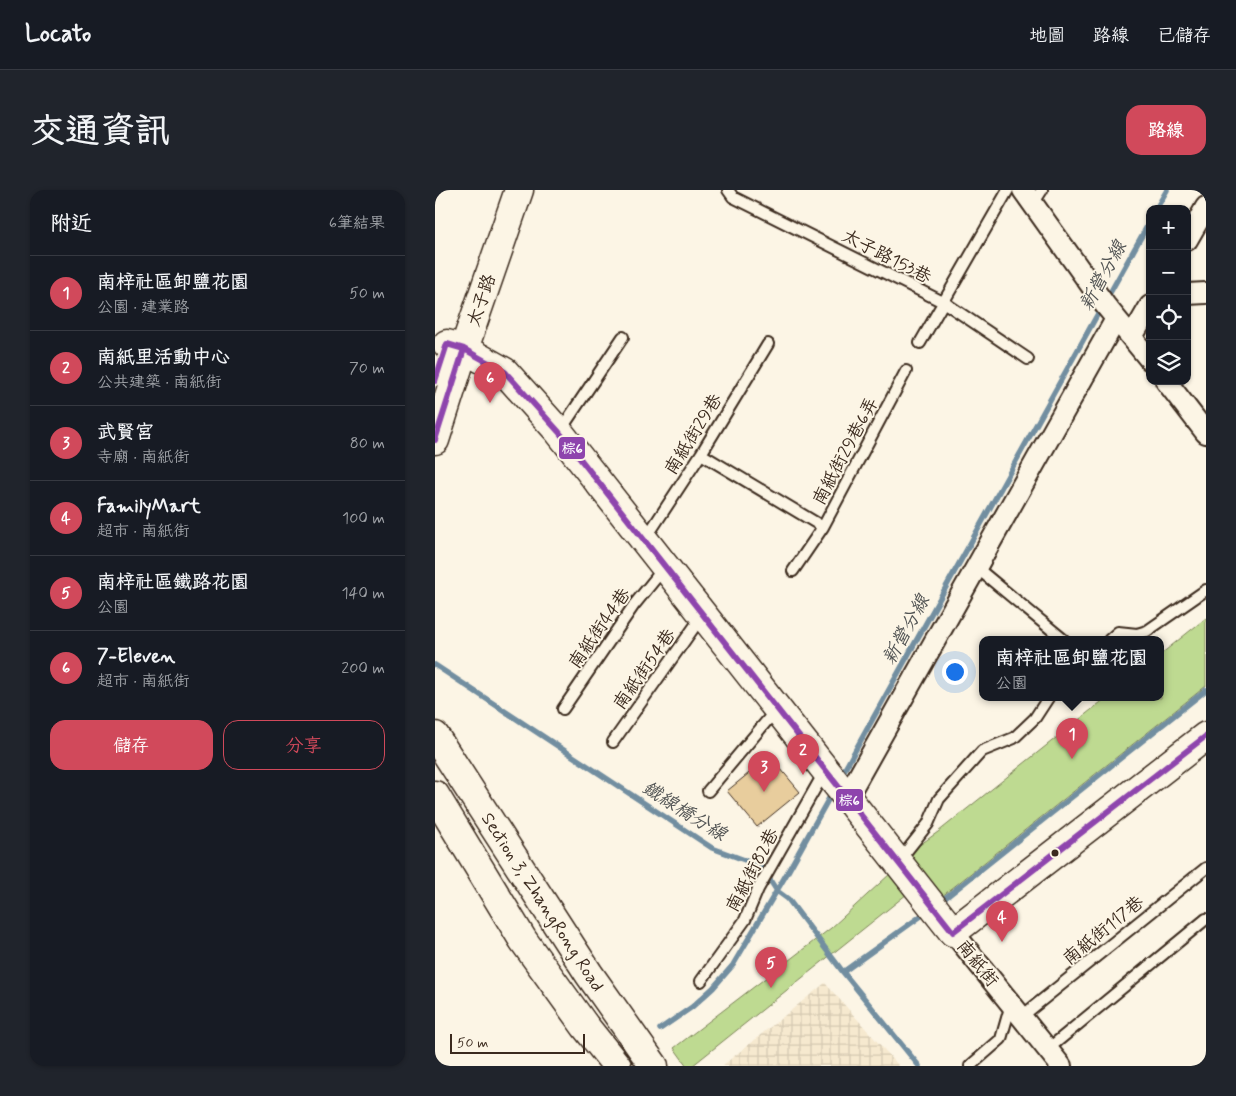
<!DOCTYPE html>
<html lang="zh-TW">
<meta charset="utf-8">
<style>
body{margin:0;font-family:Mynerve,"LXGW WenKai TC",sans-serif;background:#20242c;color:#f1f3f6}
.controls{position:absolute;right:15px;top:15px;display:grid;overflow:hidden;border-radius:10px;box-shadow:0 1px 4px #0004}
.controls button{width:45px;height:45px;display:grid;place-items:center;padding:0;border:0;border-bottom:1px solid #363941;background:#171b24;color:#f1f3f6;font:25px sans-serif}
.scale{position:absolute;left:15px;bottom:12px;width:135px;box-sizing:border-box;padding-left:5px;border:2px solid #3b2a1e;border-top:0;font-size:14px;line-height:18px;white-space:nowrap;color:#3b2a1e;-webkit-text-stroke:4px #fcf5e5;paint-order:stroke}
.you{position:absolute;left:519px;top:481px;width:18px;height:18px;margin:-12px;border:4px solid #fff;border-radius:50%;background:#1a73e8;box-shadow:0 0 0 8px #1a73e833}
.badge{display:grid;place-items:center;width:32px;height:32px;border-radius:50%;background:#d1495b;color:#fff;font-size:16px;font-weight:700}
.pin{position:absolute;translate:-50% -41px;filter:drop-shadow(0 1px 2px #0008)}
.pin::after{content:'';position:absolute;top:26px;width:18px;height:15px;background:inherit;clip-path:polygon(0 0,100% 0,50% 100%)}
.popup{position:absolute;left:544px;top:446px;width:185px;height:65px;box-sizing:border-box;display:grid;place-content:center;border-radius:10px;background:#171b24;filter:drop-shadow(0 1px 4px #0005);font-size:16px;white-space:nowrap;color:#9ea1a6}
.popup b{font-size:19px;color:#f1f3f6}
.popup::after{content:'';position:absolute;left:50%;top:100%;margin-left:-10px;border:10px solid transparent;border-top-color:#171b24}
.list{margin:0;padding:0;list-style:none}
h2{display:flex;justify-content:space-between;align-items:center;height:65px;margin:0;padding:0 20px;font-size:21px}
h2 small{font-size:16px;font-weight:400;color:#9ea1a6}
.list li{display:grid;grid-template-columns:32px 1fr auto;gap:15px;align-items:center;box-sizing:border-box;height:75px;padding:0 20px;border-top:1px solid #363941}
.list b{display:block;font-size:19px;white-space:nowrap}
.list p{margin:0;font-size:16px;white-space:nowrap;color:#9ea1a6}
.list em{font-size:16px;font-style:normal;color:#9ea1a6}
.actions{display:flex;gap:10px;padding:15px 20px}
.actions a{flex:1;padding:11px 0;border:1px solid #d1495b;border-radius:15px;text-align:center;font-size:18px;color:#d1495b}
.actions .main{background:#d1495b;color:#fff}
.icon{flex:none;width:28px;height:28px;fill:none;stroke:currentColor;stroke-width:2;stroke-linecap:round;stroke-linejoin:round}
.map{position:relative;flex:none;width:771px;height:876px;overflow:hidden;border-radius:15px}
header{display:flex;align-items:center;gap:30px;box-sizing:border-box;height:70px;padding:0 25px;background:#171b24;border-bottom:1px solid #363941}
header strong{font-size:24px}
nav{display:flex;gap:28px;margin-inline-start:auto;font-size:18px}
.intro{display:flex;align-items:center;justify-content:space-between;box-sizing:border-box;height:120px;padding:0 30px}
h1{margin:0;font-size:35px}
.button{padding:12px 22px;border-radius:15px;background:#d1495b;color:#fff;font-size:18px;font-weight:700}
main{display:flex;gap:30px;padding:0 30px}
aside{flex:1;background:#171b24;border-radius:15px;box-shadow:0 1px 4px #0004}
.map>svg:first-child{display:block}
.industrial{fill:url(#industrial-grid)}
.green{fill:#beda91;stroke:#7c8258}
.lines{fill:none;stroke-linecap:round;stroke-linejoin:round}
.stream{stroke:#728ea0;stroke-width:5.5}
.building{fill:#e8cd9d;stroke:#3b2a1e}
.lane-casing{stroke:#3b2a1e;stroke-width:14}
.street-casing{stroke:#3b2a1e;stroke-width:24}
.secondary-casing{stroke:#3b2a1e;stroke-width:31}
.lane{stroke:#fcf5e5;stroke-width:10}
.street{stroke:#fcf5e5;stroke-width:20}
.secondary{stroke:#fcf5e5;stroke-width:28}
.bus-1-casing{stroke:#fcf5e5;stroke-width:10}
.bus-1{stroke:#8e44ad;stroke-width:6}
.bus-dot{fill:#3b2a1e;stroke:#fcf5e5;stroke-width:2}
.labels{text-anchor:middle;stroke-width:4;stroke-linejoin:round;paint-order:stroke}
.street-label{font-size:18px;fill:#3b2a1e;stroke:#fcf5e5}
.water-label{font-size:19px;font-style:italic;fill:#525454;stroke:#fcf5e5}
.line-badge{stroke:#fcf5e5;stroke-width:2}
.badge-label{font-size:14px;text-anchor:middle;font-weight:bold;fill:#fff}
</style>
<header>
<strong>Locato</strong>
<nav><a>地圖</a><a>路線</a><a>已儲存</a></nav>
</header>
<div class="intro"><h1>交通資訊</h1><a class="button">路線</a></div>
<main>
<aside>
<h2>附近<small>6筆結果</small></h2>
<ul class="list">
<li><span class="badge">1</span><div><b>南梓社區卸鹽花園</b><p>公園 · 建業路</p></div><em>50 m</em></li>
<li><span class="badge">2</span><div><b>南紙里活動中心</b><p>公共建築 · 南紙街</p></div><em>70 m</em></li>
<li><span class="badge">3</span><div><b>武賢宮</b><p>寺廟 · 南紙街</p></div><em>80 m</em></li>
<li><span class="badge">4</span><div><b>FamilyMart</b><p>超市 · 南紙街</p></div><em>100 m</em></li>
<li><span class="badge">5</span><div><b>南梓社區鐵路花園</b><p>公園</p></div><em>140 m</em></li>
<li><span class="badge">6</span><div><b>7-Eleven</b><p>超市 · 南紙街</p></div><em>200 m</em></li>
</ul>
<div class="actions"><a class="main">儲存</a><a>分享</a></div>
</aside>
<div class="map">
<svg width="771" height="876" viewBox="0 0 771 876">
<defs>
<pattern id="industrial-grid" width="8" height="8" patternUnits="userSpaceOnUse" patternTransform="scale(1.25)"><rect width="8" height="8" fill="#f6e9cf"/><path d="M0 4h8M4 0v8" fill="none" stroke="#d4c8b1"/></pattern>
</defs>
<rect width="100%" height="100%" fill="#fcf5e5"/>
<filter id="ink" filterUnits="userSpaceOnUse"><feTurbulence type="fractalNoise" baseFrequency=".02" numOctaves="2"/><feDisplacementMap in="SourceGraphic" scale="10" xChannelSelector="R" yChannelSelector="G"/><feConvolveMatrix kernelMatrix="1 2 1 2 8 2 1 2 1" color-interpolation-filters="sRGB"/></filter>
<g filter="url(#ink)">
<path class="industrial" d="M390 793 464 876H287Z"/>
<path class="green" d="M771 428V496L501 711 469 666 503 642 671 508H726V464Z
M456 683 472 704 257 876H252L239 858 396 738Z"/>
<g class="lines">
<path class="stream" d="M721 19 732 0
M671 110 715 31
M0 475 277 658 326 676 342 701 353 709 408 782 484 876
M406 586 666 118
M505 712 771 500
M408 782 493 721
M225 839 257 817 278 798 298 775 351 685 398 601"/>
</g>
<path class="building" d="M335 566 365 602 322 637 292 601Z"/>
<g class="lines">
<g class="lane-casing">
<path id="lane" d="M293 0 298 7 510 113 593 169
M598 14 607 0
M485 153 573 0
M0 182 3 183
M125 241 188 147
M266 264 388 337 471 181
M211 348 266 264 333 154
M542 378 629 450
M358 381 388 337
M674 450 683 442 702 444 712 441 771 400
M128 519 199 415 229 378
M178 552 267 426
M273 601 341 520
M463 672 493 634 504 609 547 561 579 548 600 528 613 508
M266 791 310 730 323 699 390 581
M586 827 771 678
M613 859 771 729
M535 876 566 849 576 814"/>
</g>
<g class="street-casing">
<path id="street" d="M588 0 670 115 715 170
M752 50 771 17
M752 104 771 103
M697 147 715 116
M731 191 771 243
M412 607 681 129
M518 742 626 876"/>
</g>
<g class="secondary-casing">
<path id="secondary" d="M12 154 29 159 70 182 124 242 518 742 771 546
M0 250 29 159 84 0
M0 546 154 784 219 876
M0 605 88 750 150 836 182 876"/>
</g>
<use href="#lane" class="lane"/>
<use href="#street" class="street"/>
<use href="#secondary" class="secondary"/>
<g class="bus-1-casing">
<path id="bus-1" d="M0 191 12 154 29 159 70 182 124 242 518 742
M0 250 29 159
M518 742 771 546"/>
</g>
<use href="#bus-1" class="bus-1"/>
</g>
</g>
<circle class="bus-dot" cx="620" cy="663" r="4.5"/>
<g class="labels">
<g class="street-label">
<text transform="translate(452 66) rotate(27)" y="6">太子路153巷</text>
<text transform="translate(46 110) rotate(-71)" y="6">太子路</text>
<text transform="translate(258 244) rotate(-58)" y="6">南紙街29巷</text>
<text transform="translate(410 261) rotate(-62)" y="6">南紙街29巷6弄</text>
<text transform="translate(164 438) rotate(-55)" y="6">南紙街44巷</text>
<text transform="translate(209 479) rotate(-55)" y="6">南紙街54巷</text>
<text transform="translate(317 680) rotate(-62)" y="6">南紙街82巷</text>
<text transform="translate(108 712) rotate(57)" y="6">Section 3, ZhangRong Road</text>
<text transform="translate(668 740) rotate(-39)" y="6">南紙街117巷</text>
<text transform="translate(543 773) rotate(51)" y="6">南紙街</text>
</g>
<g class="water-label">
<text transform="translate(667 85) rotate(-61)" y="7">新營分線</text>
<text transform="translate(470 439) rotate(-61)" y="7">新營分線</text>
<text transform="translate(250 620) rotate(32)" y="7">鐵線橋分線</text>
</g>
</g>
<g class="line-badge">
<rect x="123" y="246" width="28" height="24" rx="5" fill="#8e44ad"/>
<rect x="400" y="598" width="29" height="24" rx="5" fill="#8e44ad"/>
</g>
<g class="badge-label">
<text x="137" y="263">棕6</text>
<text x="414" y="615">棕6</text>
</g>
</svg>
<div class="controls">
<button>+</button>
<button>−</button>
<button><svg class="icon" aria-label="locate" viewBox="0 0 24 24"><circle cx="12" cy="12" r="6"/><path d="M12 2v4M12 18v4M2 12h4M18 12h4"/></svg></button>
<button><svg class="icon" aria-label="layers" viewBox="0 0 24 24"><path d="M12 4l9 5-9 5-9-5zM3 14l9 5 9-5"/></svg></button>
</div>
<div class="scale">50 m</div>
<div class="you"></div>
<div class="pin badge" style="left:637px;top:569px">1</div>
<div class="popup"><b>南梓社區卸鹽花園</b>公園</div>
<div class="pin badge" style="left:368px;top:585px">2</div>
<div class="pin badge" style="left:329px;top:602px">3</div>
<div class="pin badge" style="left:567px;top:752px">4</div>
<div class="pin badge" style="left:336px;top:798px">5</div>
<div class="pin badge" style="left:55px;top:213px">6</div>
</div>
</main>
